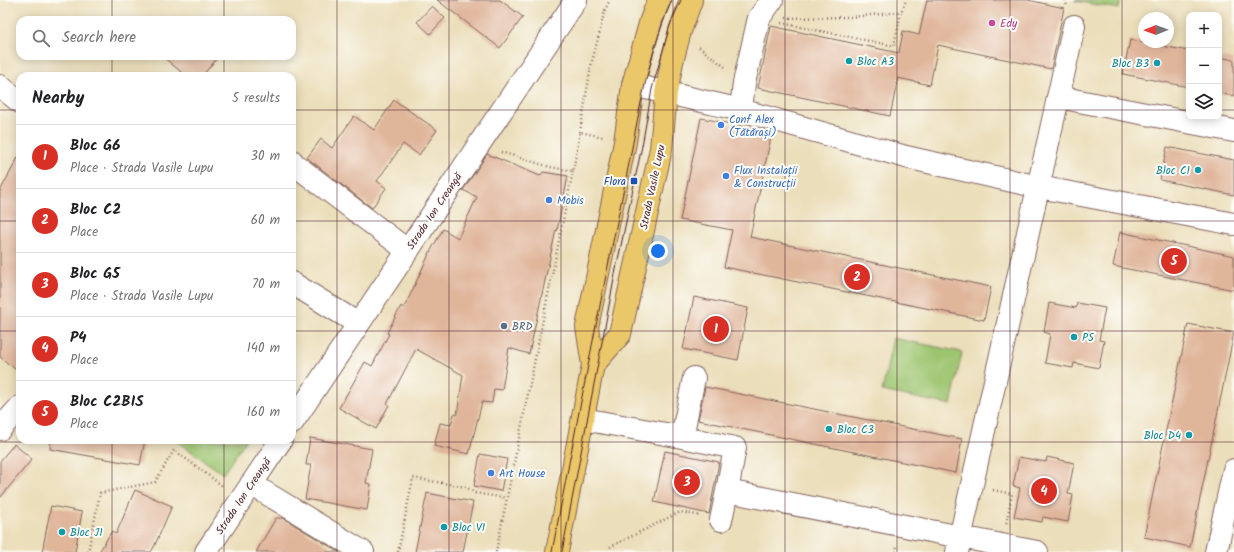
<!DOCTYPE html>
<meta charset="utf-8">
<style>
body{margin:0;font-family:Kalam,sans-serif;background:#f6f6f6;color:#202124}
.controls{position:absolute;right:12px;top:12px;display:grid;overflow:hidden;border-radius:8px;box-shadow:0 2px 10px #0003}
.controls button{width:36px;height:36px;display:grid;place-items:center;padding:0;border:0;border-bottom:1px solid #e0e0e0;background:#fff;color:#202124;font:20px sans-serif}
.compass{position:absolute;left:1138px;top:12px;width:36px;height:36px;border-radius:50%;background:#fff;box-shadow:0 2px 10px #0003;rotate:269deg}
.you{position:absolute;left:658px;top:251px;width:14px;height:14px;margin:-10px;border:3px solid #fff;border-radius:50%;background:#1a73e8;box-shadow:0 0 0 6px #1a73e833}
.badge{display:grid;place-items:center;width:26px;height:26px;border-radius:50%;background:#d93025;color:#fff;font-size:13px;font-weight:700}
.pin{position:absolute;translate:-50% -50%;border:2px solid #fff;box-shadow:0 1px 4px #0006}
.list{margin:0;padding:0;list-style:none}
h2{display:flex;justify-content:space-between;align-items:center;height:52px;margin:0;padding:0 16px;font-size:17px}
h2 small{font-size:13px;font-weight:400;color:#757577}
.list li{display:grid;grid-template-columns:26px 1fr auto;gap:12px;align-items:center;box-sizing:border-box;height:64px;padding:0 16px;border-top:1px solid #e0e0e0}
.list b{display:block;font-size:15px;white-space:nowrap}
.list p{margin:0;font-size:13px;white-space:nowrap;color:#757577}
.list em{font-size:13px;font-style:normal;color:#757577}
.icon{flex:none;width:22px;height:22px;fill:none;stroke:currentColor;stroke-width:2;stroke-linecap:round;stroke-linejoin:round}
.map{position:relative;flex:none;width:1234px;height:552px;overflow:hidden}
.search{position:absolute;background:#fff;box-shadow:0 2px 10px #0003;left:16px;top:16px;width:280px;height:44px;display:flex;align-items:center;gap:10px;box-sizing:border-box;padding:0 14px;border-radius:12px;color:#757577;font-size:15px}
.panel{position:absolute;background:#fff;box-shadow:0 2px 10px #0003;left:16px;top:72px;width:280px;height:372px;border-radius:12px}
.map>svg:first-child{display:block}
.green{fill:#9dc570;stroke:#74724e}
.building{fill:#e0b69b}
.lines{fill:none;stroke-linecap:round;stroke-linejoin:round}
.minor-casing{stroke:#82625d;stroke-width:24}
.major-casing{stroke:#82625d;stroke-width:24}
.path{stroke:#82625d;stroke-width:2.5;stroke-dasharray:1 3;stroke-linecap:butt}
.minor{stroke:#fff;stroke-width:22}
.major{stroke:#eac769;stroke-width:22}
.tram{stroke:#4a1f2b;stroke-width:1}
.grid{fill:none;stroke:#4a1f2b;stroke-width:1;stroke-opacity:0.55}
.hotel-dot{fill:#d1479c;stroke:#fdfcf7;stroke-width:1.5}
.culture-dot{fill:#0f9aa8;stroke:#fdfcf7;stroke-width:1.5}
.shop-dot{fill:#3f7fe0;stroke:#fdfcf7;stroke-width:1.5}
.transit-dot{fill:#1a4fb4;stroke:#fdfcf7;stroke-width:1.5}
.service-dot{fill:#5c6f8a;stroke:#fdfcf7;stroke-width:1.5}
.labels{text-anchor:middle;stroke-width:4;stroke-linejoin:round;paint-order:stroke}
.hotel-label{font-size:11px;fill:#b23c85;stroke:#fdfcf7;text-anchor:start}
.culture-label{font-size:11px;fill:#0d838f;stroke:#fdfcf7;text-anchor:start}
.shop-label{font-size:11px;fill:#366cbe;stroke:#fdfcf7;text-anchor:start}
.transit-label{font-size:11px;fill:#164399;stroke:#fdfcf7;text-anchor:end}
.street-label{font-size:11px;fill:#4a1f2b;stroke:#fdfcf7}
.service-label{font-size:11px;fill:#4e5e75;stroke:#fdfcf7;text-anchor:start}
</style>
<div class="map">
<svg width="1234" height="552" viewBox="0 0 1234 552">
<rect width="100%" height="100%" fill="#fdfcf7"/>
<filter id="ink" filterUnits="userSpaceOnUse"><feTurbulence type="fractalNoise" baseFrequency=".025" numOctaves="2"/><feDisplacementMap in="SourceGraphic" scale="8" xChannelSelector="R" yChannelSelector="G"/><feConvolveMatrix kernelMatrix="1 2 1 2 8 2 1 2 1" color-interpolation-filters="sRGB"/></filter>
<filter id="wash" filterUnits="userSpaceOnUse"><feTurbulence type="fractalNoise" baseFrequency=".012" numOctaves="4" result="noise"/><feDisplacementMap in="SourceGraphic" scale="16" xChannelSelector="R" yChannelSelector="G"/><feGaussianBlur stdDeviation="0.9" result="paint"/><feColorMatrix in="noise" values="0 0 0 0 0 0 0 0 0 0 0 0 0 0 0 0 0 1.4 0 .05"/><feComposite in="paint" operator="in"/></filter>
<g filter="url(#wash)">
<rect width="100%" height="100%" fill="#ebdeba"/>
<path class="green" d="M1075 0H1121L1119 9 1075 1Z
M893 338 962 352 951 405 882 391Z
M175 440H246L223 474Z"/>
<g id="blocks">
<path class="building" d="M437 0H500L523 17 500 48Z
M927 0H1028L1064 8 1051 69 938 45 930 85 898 78 890 116 758 88 771 26 899 53 903 31 919 35Z
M432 6 445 18 430 34 417 22Z
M1130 40 1189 51V87L1123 74Z
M162 56H219L202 76H186Z
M1219 57 1234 60V96L1219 93Z
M394 100 437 130 419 155 403 144 377 181 386 188 372 208 307 158 321 139 332 148 354 116 374 130Z
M701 118 772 132 750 237 991 287 984 320 724 267 732 230 680 220Z
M1167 147 1234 160V195L1160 180Z
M20 154V373L0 357V191Z
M487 154 540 176 543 172 568 176 557 231 556 230 529 354 509 348 502 390 494 389 492 403 482 402 469 454 434 446 440 423 451 425 454 414 457 415 463 375 416 349 387 404 389 405 376 429 339 408 365 362 372 366 389 334 387 333 401 306 404 308 430 252 443 229 458 238 477 197 463 190Z
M1120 232 1234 256V290L1113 266Z
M694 297 748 308 738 360 683 349Z
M1049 303 1076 308 1077 303 1105 308 1099 340 1104 341 1099 368 1074 363 1073 368 1045 363 1050 334 1044 332Z
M1188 324 1234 333 1190 547 1144 537Z
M705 387 962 439 956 473 698 420Z
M310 438 372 449 366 483 371 484 367 510 305 499 311 465H306Z
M51 440H145L140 465 50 449Z
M14 444 32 459 0 498V461Z
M665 451 719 462 709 514 654 502Z
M480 454 507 459 501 491 474 486Z
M1019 457 1046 462 1047 457 1074 463 1068 494 1073 495 1068 522 1043 517 1042 522 1014 517 1020 488 1013 486Z
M135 490 172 506 154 547 151 552H99L112 531 116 534Z
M427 493 473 502 463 552H415Z
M51 506 82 512 75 552H42Z
M276 518H283L339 552H256Z"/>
</g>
</g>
<g filter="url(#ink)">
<use href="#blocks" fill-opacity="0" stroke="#82625d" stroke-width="1"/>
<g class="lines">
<g class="minor-casing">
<path id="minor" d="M633 85 741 110 906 157 1039 187 1234 224
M0 86 20 102
M1058 97 1234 131
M741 110 744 83 759 18 772 0
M292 161 294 164 408 251
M292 283 357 323
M583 419 682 437 735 448 727 491
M292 423C386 281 482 141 576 0
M0 429 20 407
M682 437 694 378
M251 484 363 552
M721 520 727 491 1037 552
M206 552 281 440
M957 552 1074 26
M1216 552 1234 470"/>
</g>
<g class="major-casing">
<path id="major" d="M593 365 620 334 661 149 666 93 672 62 680 31 691 0
M557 552 593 365 587 327 625 142 633 85 651 20 659 0"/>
</g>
<path class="path" d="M1065 0 1067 6
M786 18 851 17 901 12
M781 23 894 46 901 12 906 0
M699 47 725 67
M580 132 591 66 605 10 610 0
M501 152 550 167 573 171 580 132 603 137
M993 490 1012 494 1006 525
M610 547 680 512 701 516
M88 552 100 493 155 482 174 450 224 487
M398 552 413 478 466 487 475 493 506 498
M496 552 573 171
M896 552 897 546"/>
<use href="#minor" class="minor"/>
<use href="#major" class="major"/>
<path class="tram" d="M552 552C575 432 598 312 623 193 637 127 645 62 672 0
M562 552 615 274 642 146 652 89 670 25 681 0"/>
</g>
</g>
<path class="grid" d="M112 0V20M224 0V20M337 0V552M449 0V552M561 0V552M673 0V552M785 0V552M897 0V552M1010 0V552M1122 0V552M112 56V76M224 56V76M0 110H20M292 110H1189M1219 110H1234M0 221H20M292 221H1234M0 331H20M292 331H1234M112 440V552M224 440V552M0 442H1234"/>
<circle class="hotel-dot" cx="992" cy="23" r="4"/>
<g class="culture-dot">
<circle cx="849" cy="61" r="4"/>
<circle cx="1157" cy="63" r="4"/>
<circle cx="1198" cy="170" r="4"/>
<circle cx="1074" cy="337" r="4"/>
<circle cx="829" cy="429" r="4"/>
<circle cx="1189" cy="435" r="4"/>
<circle cx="444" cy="527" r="4"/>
<circle cx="62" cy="532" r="4"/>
</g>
<g class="shop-dot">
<circle cx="721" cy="125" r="4"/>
<circle cx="726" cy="176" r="4"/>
<circle cx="549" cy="200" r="4"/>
<circle cx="491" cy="473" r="4"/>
</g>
<rect class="transit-dot" x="630" y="177" width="8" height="8" rx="2"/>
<circle class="service-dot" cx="504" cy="326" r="4"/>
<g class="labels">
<g class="hotel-label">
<text x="1000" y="27">Edy</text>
</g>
<g class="culture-label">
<text x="857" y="65">Bloc A3</text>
<text x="1149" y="67" text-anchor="end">Bloc B3</text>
<text x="1190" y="174" text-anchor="end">Bloc C1</text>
<text x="1082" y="341">P5</text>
<text x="837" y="433">Bloc C3</text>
<text x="1181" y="439" text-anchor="end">Bloc D4</text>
<text x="452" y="531">Bloc V1</text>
<text x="70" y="536">Bloc J1</text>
</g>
<g class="shop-label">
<text x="729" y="123">Conf Alex<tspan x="729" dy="13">(Tătărași)</tspan></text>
<text x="734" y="174">Flux Instalații<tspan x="734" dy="13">&amp; Construcții</tspan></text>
<text x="557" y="204">Mobis</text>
<text x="499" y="477">Art House</text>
</g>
<g class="transit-label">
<text x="626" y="185">Flora</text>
</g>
<g class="street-label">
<text transform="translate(652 187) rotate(-78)" y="4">Strada Vasile Lupu</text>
<text transform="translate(434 211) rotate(-56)" y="4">Strada Ion Creangă</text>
<text transform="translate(243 496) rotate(-56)" y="4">Strada Ion Creangă</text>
</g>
<g class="service-label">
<text x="512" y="330">BRD</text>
</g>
</g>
</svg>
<div class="controls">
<button>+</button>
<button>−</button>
<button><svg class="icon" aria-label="layers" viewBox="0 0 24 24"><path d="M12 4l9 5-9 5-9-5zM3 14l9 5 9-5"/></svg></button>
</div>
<svg class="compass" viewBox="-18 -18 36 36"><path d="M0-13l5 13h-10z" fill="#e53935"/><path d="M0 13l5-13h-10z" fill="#757577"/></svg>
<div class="you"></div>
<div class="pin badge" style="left:716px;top:329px">1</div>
<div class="pin badge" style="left:857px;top:277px">2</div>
<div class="pin badge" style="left:687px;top:482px">3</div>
<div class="pin badge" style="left:1044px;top:491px">4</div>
<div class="pin badge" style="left:1174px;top:261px">5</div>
<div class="search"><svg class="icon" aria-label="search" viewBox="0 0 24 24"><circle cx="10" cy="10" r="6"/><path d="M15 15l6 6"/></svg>Search here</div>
<section class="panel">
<h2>Nearby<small>5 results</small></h2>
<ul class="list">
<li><span class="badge">1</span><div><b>Bloc G6</b><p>Place · Strada Vasile Lupu</p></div><em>30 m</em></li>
<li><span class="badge">2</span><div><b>Bloc C2</b><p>Place</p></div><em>60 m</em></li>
<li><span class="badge">3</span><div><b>Bloc G5</b><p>Place · Strada Vasile Lupu</p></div><em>70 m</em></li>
<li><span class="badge">4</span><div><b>P4</b><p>Place</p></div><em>140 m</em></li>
<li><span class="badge">5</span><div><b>Bloc C2BIS</b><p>Place</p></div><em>160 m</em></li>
</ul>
</section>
</div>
